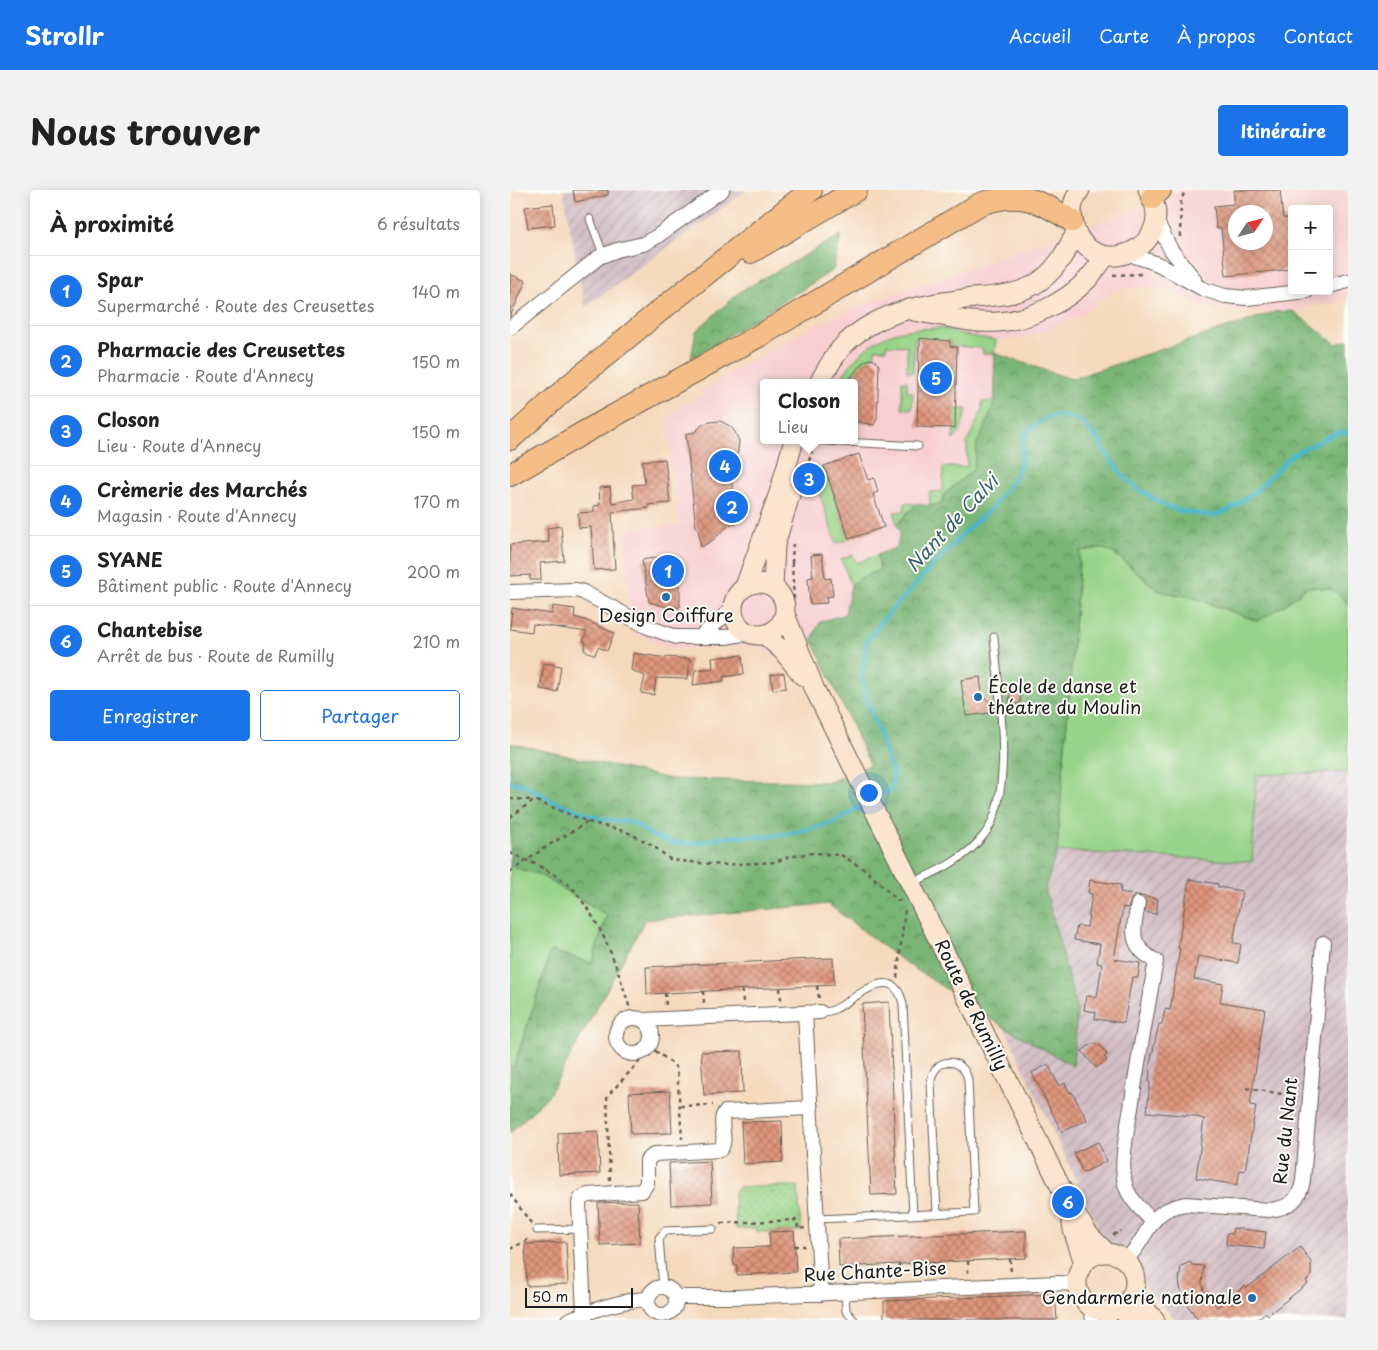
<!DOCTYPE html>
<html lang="fr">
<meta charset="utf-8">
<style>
body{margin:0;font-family:"Playpen Sans",sans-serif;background:#f2f2f2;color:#222}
.controls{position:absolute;right:15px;top:15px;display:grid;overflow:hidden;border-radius:5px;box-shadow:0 2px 12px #0003}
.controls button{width:45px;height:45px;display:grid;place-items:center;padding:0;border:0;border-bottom:1px solid #e0e0e0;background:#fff;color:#222;font:25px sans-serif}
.compass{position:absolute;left:718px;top:15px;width:45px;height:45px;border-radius:50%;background:#fff;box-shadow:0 2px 12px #0003;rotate:54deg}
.scale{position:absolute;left:15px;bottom:12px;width:108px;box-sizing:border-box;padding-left:5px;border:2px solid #1c1c1c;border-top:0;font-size:14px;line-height:18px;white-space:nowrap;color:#1c1c1c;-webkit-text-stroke:4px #fdfcf7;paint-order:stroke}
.you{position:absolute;left:358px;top:602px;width:18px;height:18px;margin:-12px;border:4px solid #fff;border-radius:50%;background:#1a73e8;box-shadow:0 0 0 8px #1a73e833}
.badge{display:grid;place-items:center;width:32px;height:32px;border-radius:50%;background:#1a73e8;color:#fff;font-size:16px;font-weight:700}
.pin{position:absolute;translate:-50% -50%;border:2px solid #fff;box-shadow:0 1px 5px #0006}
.popup{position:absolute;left:250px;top:189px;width:98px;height:65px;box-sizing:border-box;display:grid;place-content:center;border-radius:5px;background:#fff;filter:drop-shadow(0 1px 4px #0005);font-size:16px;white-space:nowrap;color:#767676}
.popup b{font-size:19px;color:#222}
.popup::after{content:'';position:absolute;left:50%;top:100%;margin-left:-10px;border:10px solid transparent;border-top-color:#fff}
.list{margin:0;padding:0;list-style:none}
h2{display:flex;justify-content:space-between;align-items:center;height:65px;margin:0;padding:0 20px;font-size:21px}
h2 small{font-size:16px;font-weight:400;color:#767676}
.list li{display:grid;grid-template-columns:32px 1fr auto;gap:15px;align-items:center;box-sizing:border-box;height:70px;padding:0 20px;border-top:1px solid #e0e0e0}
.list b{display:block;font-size:19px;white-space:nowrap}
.list p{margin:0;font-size:16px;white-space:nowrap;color:#767676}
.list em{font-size:16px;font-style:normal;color:#767676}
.actions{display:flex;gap:10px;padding:15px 20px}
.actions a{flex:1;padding:11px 0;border:1px solid #1a73e8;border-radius:5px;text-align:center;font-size:18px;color:#1a73e8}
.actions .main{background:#1a73e8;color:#fff}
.map{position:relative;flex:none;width:838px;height:1130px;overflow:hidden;border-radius:5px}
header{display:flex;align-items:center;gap:30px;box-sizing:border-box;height:70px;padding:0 25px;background:#1a73e8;color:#fff}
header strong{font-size:24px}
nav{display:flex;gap:28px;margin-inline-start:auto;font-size:18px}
.intro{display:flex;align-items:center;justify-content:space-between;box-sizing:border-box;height:120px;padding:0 30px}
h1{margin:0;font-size:35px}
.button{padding:12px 22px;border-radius:5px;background:#1a73e8;color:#fff;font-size:18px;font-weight:700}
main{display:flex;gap:30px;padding:0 30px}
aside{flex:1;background:#fff;border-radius:5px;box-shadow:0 2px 12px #0003}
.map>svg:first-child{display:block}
.built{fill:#f7cfd0;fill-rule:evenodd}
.industrial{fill:url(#industrial-furrows)}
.grass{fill:#97d388;stroke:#5a7852}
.forest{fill:url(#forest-crowns);stroke:#4a6848}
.park{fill:url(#park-dots);stroke:#5a7852}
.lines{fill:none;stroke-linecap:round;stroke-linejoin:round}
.stream{stroke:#4ab6c7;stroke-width:4.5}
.building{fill:url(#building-cross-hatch);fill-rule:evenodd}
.service-casing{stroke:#685e54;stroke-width:9}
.minor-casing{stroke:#685e54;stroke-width:16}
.secondary-casing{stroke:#685e54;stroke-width:21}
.trunk-casing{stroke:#685e54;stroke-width:24}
.path{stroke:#685e54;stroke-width:2.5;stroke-dasharray:4 4;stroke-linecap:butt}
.service{stroke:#fff;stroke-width:7}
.minor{stroke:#fff;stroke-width:14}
.secondary{stroke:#fbe5cf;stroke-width:19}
.trunk{stroke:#f5be86;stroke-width:22}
.poi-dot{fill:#1f6fb2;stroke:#fdfcf7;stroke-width:2}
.labels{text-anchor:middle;stroke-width:4;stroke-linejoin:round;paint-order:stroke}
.poi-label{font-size:18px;fill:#1c1c1c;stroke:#fdfcf7}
.street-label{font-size:18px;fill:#1c1c1c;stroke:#fdfcf7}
.water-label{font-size:19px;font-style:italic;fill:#316169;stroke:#fdfcf7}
</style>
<header>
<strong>Strollr</strong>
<nav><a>Accueil</a><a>Carte</a><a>À propos</a><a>Contact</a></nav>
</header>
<div class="intro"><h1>Nous trouver</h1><a class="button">Itinéraire</a></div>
<main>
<aside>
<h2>À proximité<small>6 résultats</small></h2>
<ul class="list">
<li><span class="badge">1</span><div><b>Spar</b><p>Supermarché · Route des Creusettes</p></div><em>140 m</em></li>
<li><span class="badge">2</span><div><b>Pharmacie des Creusettes</b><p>Pharmacie · Route d'Annecy</p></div><em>150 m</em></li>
<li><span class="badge">3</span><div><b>Closon</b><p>Lieu · Route d'Annecy</p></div><em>150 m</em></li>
<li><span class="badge">4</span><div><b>Crèmerie des Marchés</b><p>Magasin · Route d'Annecy</p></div><em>170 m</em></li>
<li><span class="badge">5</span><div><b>SYANE</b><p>Bâtiment public · Route d'Annecy</p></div><em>200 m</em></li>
<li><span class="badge">6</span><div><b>Chantebise</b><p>Arrêt de bus · Route de Rumilly</p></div><em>210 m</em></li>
</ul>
<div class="actions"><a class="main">Enregistrer</a><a>Partager</a></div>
</aside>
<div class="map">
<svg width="838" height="1130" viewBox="0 0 838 1130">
<defs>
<pattern id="industrial-furrows" width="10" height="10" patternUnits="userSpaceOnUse" patternTransform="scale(1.25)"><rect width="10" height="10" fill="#d2bdc5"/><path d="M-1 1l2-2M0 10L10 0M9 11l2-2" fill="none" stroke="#b4a2a9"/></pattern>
<pattern id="forest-crowns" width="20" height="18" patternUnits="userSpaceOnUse" patternTransform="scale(1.25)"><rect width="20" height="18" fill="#79b574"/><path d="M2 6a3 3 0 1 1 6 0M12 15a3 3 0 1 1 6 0" fill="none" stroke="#62925e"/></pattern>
<pattern id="park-dots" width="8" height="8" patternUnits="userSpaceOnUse" patternTransform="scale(1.25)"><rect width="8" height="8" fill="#97d388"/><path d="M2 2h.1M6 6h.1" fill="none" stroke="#82b575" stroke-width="1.8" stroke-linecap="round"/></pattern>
<pattern id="building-cross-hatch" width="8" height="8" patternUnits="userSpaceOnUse" patternTransform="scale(1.25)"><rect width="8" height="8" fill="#df957c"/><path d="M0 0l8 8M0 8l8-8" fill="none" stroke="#b47965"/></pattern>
</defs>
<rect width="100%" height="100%" fill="#fdfcf7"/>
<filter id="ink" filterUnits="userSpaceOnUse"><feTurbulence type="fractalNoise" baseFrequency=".02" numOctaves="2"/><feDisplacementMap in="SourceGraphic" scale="10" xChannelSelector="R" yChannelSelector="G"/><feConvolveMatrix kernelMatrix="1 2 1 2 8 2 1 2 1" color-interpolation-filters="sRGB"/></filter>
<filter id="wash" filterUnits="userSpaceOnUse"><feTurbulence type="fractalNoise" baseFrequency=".0096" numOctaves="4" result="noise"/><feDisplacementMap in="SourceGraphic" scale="20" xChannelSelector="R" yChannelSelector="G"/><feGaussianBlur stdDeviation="1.12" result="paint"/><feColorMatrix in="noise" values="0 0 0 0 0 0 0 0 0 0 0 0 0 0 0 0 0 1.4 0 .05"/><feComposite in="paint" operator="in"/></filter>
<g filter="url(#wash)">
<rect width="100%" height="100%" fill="#f4d9bb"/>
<path class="built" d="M668 0H838V108L783 121 765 122 696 118 659 99 624 97 605 100 572 125 542 138 510 149 486 150 484 163 485 211 464 279 424 316 405 314 395 324 387 334 390 342 387 358 370 380 341 395 335 424 310 432 302 449 269 471 263 464 245 456 161 459 122 442 115 339 169 335 156 229 218 184 296 140 340 120 661 7ZM782 19H819V101H782ZM726 22H756V52H726ZM254 193H344V250H254Z"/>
<path class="industrial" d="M53 0H237L75 117Z
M838 414V1130H666L597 1056 494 837 562 876 567 820 535 698 547 661Z"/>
<path class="grass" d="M431 138 459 146 486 150 484 163 473 164 472 158 440 156V151L405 148 403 182H397V156L376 155V159H365V165L352 173 336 193H328C340 173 358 152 381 144 397 138 415 139 431 138Z
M392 191H397V202H403L402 219H392Z
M485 211 474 240 467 254 464 279 430 314 424 316 420 315 419 302 433 301V277H457V252L472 221V212Z
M445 219H457L450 243 443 250Z
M305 277 315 279 339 349 326 354 303 283Z
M395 313 406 314 387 334 384 322 394 321Z
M592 358 605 364 649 401 681 407 747 431 776 414 797 397C819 398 823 397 838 414V582L746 585 742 672 547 661 570 361Z
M343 365 346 373 367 365 370 380 354 386 341 395 331 369Z
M0 676 30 685 97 725 82 773 41 761 4 877 0 876Z"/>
<path class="forest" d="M331 45 323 80 181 169 186 141 231 101Z
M783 121 826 154 838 150V414C823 397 819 398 797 397L776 414 748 431 681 407 649 401 605 364 592 358 570 361 547 661 535 698 567 820 563 876 494 837 390 769 318 714 135 730 39 905 0 943V876L4 877 41 761 82 773 97 725 30 685 0 676V553L161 589 319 592 360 575 302 449 310 432 335 424 341 395 354 386 370 380 367 365 387 357 390 342 387 334 406 314C415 315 425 318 433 311V305L464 279 467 254 474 240 485 211 484 163 561 189 765 122Z"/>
<path class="park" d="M288 996 291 1041 247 1042V1038L226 1039 224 1003 229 997Z"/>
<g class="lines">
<path class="stream" d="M0 592 12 594 43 611 91 629 122 632 141 645 162 653H184L211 648 231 646 253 647 278 644 322 633 350 617
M375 603 382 599 383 585 355 503 352 486 357 451 372 431 414 385 465 332 483 317 496 299 507 284 512 269 513 251 517 241 538 227 552 225 572 232 586 247 609 281 625 297 656 316 675 322 703 326 717 321 744 303 782 265 828 242 838 243"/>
</g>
<g id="blocks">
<path class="building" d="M63 0H98V5L65 12Z
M724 0H770L773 28H779L780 35H782V79L716 86 711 38H706L704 16 724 14ZM726 22H756V52H726Z
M43 14 45 35 18 38 15 17Z
M0 84 16 91 0 127Z
M410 148 440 151V156L447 157 445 238 407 237 409 156H410Z
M359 169 364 170 369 175 367 229 364 235 344 231V193H336L352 173Z
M210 231 220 236 225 242 229 251 228 261 221 281 222 295 227 311 225 324 226 334 219 335 203 350 191 357 188 338H186L176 244 185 242 193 234 200 232Z
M349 264 358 290 364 288 368 302 363 304 374 337 339 349 314 276Z
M155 269 160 313 138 315 139 318 102 322 105 379 84 380 81 337 69 338 68 323 84 322V316L90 315 89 298 100 297 102 313 124 309 122 295 135 294 132 271Z
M51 336 54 371 30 373 31 390H20V385L0 386V355L39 352 37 338Z
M312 364 315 389 321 388 323 406 316 407 317 413 300 414 298 388 303 387 301 365Z
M160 365 165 396H170V417L160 418 139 412 132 370Z
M43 416 65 419 64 427 75 430 104 443 97 461 88 457 85 465 74 460 76 452 73 451 77 442 23 434 22 442 0 439 2 418 42 424Z
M123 463 156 468V467L180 469 178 489 146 488 144 505 131 503 135 486 121 480Z
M232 465 234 484 213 487 214 491 183 495 185 480 203 478 202 468Z
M34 473 51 476 47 502 30 499Z
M274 483 276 498 263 500 261 485Z
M470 487 472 505 485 517 480 523 456 526 451 490Z
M500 501H511L510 514H499Z
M679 689 708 694V697L732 701 723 753 731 754 728 773 688 766 684 789 713 794 710 812 755 819 740 915 746 916 735 981 730 980 727 995 686 988 694 929 683 926 637 922 640 892H639L640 879 639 878 649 834H652L655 819 660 820 670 758H668Z
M580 690 611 695 610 702 648 709 646 724 635 722 636 712 630 706 622 708 618 718 613 717 604 769 630 773 628 788 622 787 614 833 585 829 586 822 574 820 576 806 587 807 592 774 587 773 590 754 564 750 567 736 577 737 582 704 578 703Z
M323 768 324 795 137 804 136 777Z
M379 812 387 1004 361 1005 352 814Z
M583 853 585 855 588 853 597 864 594 867 597 870 586 878 572 861Z
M232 861 233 903 194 905 191 862Z
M538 874 549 896 555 893 560 903 562 902 577 930 552 942 522 883Z
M160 901 162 943 121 944 119 903Z
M272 931 273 972 233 974 231 932Z
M88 941 90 983 49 985 48 943Z
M588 952 597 971 573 983 564 963Z
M200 971 202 1013 161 1015 159 973Z
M128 1012 130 1053 90 1055 88 1013Z
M723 1038 756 1042 754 1059 716 1055 717 1043 722 1044Z
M284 1041 286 1082 227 1085V1075H224L223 1058 260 1057 259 1042Z
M516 1041V1068L329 1077 328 1049Z
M56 1052 58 1094 17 1096 15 1054Z
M790 1057 801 1072V1087L796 1091 798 1093 758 1125 756 1122 746 1130H688L672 1107 669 1091 671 1076 680 1072 682 1075 694 1076 692 1093 694 1101 707 1117 735 1096 737 1098Z
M545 1104 547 1130H374V1111Z"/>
</g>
</g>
<g filter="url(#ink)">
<use href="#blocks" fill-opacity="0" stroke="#685e54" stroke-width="1"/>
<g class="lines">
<g class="service-casing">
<path id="service" d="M80 29 93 64
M298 250 408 256
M402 693C428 681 457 668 474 645 506 605 488 497 484 447
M310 822C315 822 320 822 325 819 346 809 383 770 393 814L403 1025
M307 1029 464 1022 458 890C453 865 423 867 421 892L427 1024
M27 1040 70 1039
M153 1097 149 1048 155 1041 203 1039
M335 1103 336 1121 344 1130"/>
</g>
<g class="minor-casing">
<path id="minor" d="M646 30 661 60 684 89
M619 64 648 74 693 99 715 106 737 108 797 101
M819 96 838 91
M0 138 89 67 107 60 133 54 146 47 212 0
M0 402 66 400 73 402 138 437 166 447H215L239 443
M191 446 223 418
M628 714C623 741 618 756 646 771 637 820 628 869 621 918 617 941 610 972 615 994 619 1009 632 1020 642 1031
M295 823 311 1104
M106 846a18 18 0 1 1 36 0a18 18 0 1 1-36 0Z
M133 830 310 822
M616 1071C620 1065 626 1059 630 1052 644 1030 646 1020 675 1014L759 1020C779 1018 790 1010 793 990L813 753
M138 1111a14 14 0 1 1 28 0a14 14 0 1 1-28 0Z
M165 1107H226L548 1093 567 1094
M580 1116 583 1130
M74 1124 69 1013 71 1008 78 1005 132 1001 137 993V970L145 964 210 960C219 950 207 932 215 922L301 918
M58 1130C84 1120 110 1110 138 1109
M598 1130 603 1120"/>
</g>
<g class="secondary-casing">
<path id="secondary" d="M570 0C562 11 560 24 564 36 582 96 673 57 638 0
M404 121C431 125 460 134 488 132 520 130 554 113 577 90 584 82 590 74 596 66
M309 193C317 179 325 163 337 152 370 120 420 113 464 108 486 106 511 105 530 91 547 79 556 61 566 43
M223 419a26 26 0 1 1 52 0a26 26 0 1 1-52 0Z
M235 396 269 303 284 250
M263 397 265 355 280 305
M275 424 305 500 560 1016 579 1045 597 1063
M255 445 273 461 293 486
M561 1027 563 1040 574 1073
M567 1092a29 29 0 1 1 58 0a29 29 0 1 1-58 0Z
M622 1104 645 1130
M608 1118 624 1130"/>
</g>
<g class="trunk-casing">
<path id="trunk" d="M642 8 650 0
M241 62 346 0
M0 249 61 194 147 123 301 0
M0 285 80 239 256 142 470 14C510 0 528 10 562 31"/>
</g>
<path class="path" d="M670 47 671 11 675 0
M603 85 632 84
M292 294 302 261
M282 373 284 411
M282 373 283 354
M0 609 23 610
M0 627 24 610 78 632 117 642 142 655 161 670 211 675 265 672 278 667 303 663 331 665 357 681 387 710 391 711
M0 663C21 672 47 683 64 700 67 703 70 708 73 712 97 745 109 783 121 822
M0 682 39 655 78 632
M387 788 395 719
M307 796 309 808
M270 798 271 810
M232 800 233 812
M193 801 194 813
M155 803 156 815
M139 856 163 874 167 879 172 949
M736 898 772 904
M170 916 203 915
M100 990 97 908 100 903 129 872V864
M0 1004 21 1033
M211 1033 287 1030 288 1039 295 1038
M603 1045 611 1041
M284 1056H295
M0 1059 21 1048
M500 1069 501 1082
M458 1071V1084
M423 1072 424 1086
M389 1074V1087
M346 1076 347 1088"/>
<use href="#service" class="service"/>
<use href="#minor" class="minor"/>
<use href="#secondary" class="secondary"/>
<use href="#trunk" class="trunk"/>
</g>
</g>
<g class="poi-dot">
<circle cx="156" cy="407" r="5"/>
<circle cx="468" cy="507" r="5"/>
<circle cx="742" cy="1108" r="5"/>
</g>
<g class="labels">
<g class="poi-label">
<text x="156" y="432">Design Coiffure</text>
<text x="478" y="503" text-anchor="start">École de danse et<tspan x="478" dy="21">théatre du Moulin</tspan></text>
<text x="732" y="1114" text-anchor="end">Gendarmerie nationale</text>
</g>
<g class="street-label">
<text transform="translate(461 815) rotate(64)" y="6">Route de Rumilly</text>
<text transform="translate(776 941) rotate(-84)" y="6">Rue du Nant</text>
<text transform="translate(365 1082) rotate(-3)" y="6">Rue Chante-Bise</text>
</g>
<g class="water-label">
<text transform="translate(442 333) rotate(-47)" y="7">Nant de Calvi</text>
</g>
</g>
</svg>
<div class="controls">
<button>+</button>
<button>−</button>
</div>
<svg class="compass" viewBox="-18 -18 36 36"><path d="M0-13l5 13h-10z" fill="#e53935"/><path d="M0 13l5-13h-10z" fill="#767676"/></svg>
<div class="scale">50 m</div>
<div class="you"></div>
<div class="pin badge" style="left:158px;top:381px">1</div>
<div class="pin badge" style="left:222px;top:317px">2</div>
<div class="pin badge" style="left:299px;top:289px">3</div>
<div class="popup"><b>Closon</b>Lieu</div>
<div class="pin badge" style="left:215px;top:276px">4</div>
<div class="pin badge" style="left:426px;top:188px">5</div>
<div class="pin badge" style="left:558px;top:1012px">6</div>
</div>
</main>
